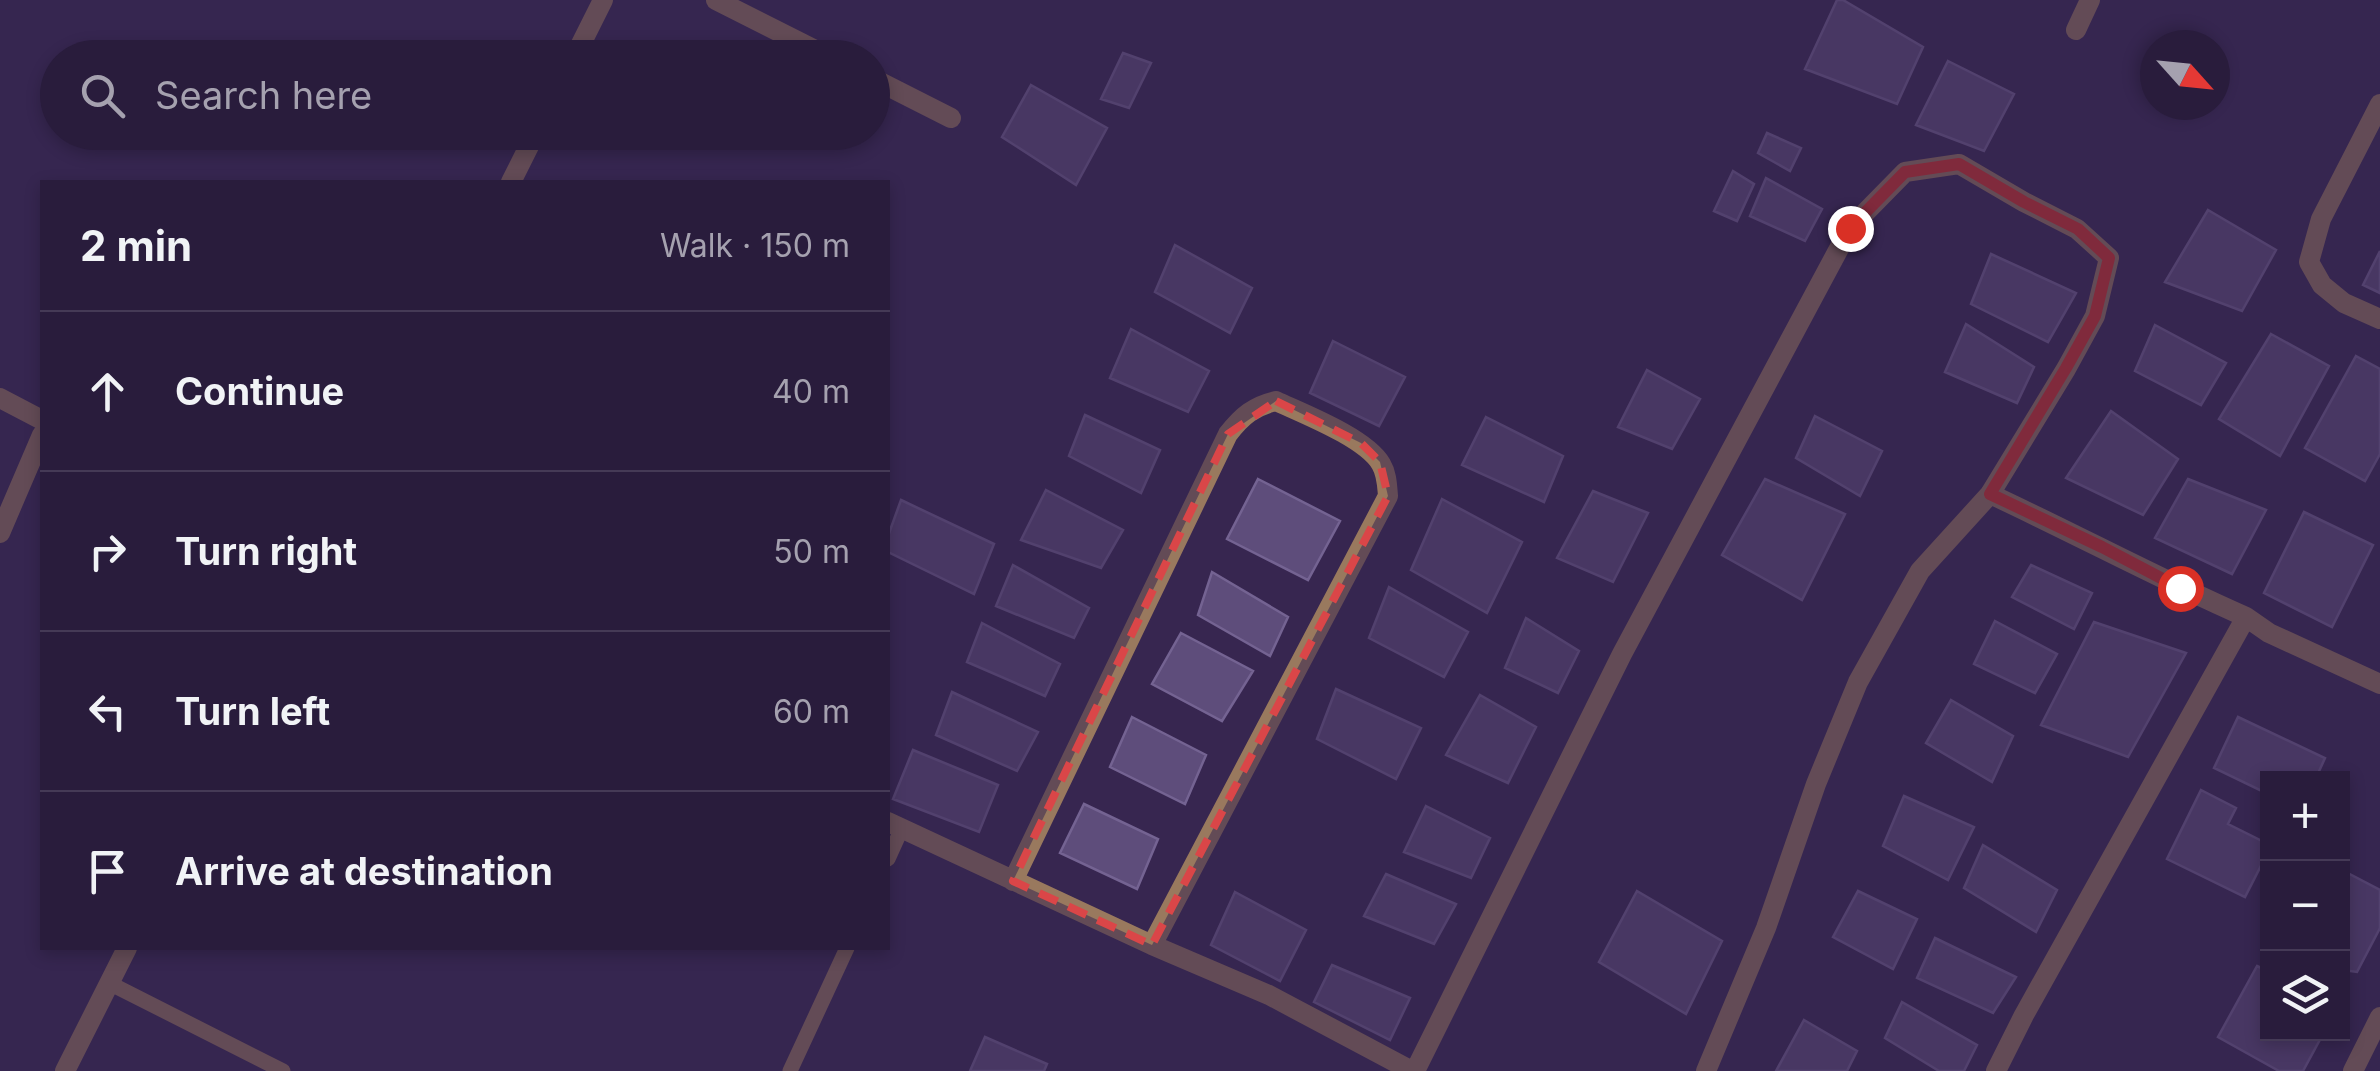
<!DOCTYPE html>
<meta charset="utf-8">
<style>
body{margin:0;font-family:Inter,sans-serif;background:#352947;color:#f1f3f6}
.controls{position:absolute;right:30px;bottom:30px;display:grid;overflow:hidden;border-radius:0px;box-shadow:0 5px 15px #0003}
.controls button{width:90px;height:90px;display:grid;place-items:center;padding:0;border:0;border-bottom:2px solid #453a56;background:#291c3c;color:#f1f3f6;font:50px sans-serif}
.compass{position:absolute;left:2140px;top:30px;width:90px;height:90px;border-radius:50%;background:#291c3c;box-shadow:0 5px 15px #0003;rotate:117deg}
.stop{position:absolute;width:30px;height:30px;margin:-22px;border:8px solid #d93025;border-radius:50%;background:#fff}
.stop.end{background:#d93025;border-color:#fff;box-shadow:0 2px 10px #0008}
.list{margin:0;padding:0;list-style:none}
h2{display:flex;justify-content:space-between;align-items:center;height:130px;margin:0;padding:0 40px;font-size:42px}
h2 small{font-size:32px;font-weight:400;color:#a5a1af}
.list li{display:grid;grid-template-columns:65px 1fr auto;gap:30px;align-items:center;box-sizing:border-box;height:160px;padding:0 40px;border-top:2px solid #453a56}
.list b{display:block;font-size:38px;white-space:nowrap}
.list em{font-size:32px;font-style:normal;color:#a5a1af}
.icon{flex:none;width:55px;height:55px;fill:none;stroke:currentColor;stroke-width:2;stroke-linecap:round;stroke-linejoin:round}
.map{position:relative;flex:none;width:2380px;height:1071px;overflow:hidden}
.search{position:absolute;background:#291c3c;box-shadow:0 5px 15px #0003;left:40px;top:40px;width:850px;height:110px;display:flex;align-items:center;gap:25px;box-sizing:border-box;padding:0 35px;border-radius:55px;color:#a5a1af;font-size:38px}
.panel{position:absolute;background:#291c3c;box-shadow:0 5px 15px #0003;left:40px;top:180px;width:850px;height:770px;border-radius:0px}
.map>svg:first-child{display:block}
.building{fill:#5e4d7b;stroke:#746392;stroke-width:2.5}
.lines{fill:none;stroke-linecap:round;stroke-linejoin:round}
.lane{stroke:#99795e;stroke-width:15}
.street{stroke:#99795e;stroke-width:20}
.route{stroke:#d93025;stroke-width:12}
.marked{fill:none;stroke:#da4648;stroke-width:8;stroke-dasharray:20 12;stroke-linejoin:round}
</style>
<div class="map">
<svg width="2380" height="1071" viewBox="0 0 2380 1071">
<rect width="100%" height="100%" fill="#372650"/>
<path class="building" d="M1837 0H1843L1923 47 1897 104 1805 69Z
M1123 53 1151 63 1129 108 1101 99Z
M1948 61 2014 94 1984 151 1916 125Z
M1031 85 1107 128 1076 185 1002 137Z
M1767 133 1801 148 1790 171 1758 153Z
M1733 171 1754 184 1737 221 1714 211Z
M1766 178 1822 209 1805 241 1750 216Z
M2208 210 2276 250 2242 311 2165 282Z
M1175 245 1252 288 1230 333 1155 292Z
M2380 251V293L2363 285Z
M1991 254 2076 293 2048 342 1971 304Z
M1966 324 2034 367 2017 403 1945 372Z
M2155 325 2226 363 2201 405 2135 371Z
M1131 329 1209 371 1188 412 1110 378Z
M2271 334 2329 366 2280 456 2219 419Z
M1333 341 1405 377 1379 426 1310 393Z
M2356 356 2380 369V454L2365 481 2305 448Z
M1647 370 1700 399 1672 449 1618 427Z
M2111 411 2178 459 2143 515 2066 478Z
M1085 415 1160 450 1141 493 1069 456Z
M1815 416 1882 451 1860 496 1796 458Z
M1486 417 1563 456 1544 502 1462 465Z
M1258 479 1340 521 1308 580 1227 539Z
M1765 479 1845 514 1802 600 1722 555Z
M2188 479 2266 510 2232 574 2155 538Z
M1046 490 1123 530 1101 568 1021 540Z
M1593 491 1648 513 1613 582 1557 558Z
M1442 499 1522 542 1487 613 1411 570Z
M901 500 994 544 974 594 888 552V536Z
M2304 512 2373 545 2332 627 2264 593Z
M1013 565 1089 608 1074 638 996 606Z
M2031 565 2092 593 2074 629 2012 597Z
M1212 572 1288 617 1270 656 1198 615Z
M1389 587 1468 632 1444 677 1369 638Z
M1526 618 1579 651 1558 693 1505 668Z
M1995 621 2057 654 2035 693 1974 664Z
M2094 622 2186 653 2128 757 2041 725Z
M982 623 1060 664 1045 696 967 662Z
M1181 633 1253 671 1222 721 1152 684Z
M1336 689 1421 728 1396 779 1317 739Z
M952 692 1038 732 1017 771 936 735Z
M1480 695 1536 727 1508 783 1446 755Z
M1951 700 2013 736 1992 782 1926 743Z
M1132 717 1206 755 1185 804 1110 767Z
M2238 717 2325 758 2316 778H2268V794L2214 768Z
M913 750 998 785 979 832 893 799Z
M2201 790 2236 808 2228 824 2268 844V852L2245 897 2167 859Z
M1904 796 1974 827 1948 880 1883 846Z
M1084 804 1158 839 1137 889 1060 853Z
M1426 806 1490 838 1471 878 1404 852Z
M1983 845 2057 890 2036 932 1964 888Z
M2342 870 2380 890V928L2357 972 2342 970Z
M1386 874 1456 904 1434 944 1364 916Z
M1637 891 1722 941 1686 1014 1599 962Z
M1858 891 1917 919 1893 969 1833 937Z
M1235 892 1306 930 1280 981 1211 945Z
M1935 938 2016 977 1993 1013 1917 978Z
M1332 965 1410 998 1390 1040 1314 1002Z
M2257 966 2268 971V1034H2323L2303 1071H2279L2218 1037Z
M1902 1002 1977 1045 1964 1071H1939L1885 1038Z
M1804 1020 1857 1051 1847 1071H1776Z
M985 1037 1047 1064 1044 1071H970Z"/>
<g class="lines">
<path class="lane" d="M888 859 902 828
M109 983 283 1071
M790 1071 847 948"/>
<path class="street" d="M716 0 831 58
M2076 30 2090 0
M574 58 603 0
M872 78 951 118
M2380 104 2321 219 2309 262 2322 285 2344 303 2380 319
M511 182 536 132
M0 398 42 420
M1990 494C2076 534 2159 579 2246 617
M0 533 42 435
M888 822 1152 945 1269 995 1412 1071
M1013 881 1228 434C1242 416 1254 406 1276 401 1304 414 1366 438 1381 464 1387 474 1387 485 1388 496L1152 945
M65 1071 127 948
M1415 1071 1622 654 1850 228 1905 172 1959 164 2024 202 2077 229 2109 258 2095 316 2066 369 1990 494 1920 571 1858 682 1816 784 1766 928 1706 1071
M1996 1071 2024 1015 2246 617 2269 633 2380 684
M2353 1071 2380 1017"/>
</g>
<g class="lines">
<path class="route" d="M1850 228 1905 172 1959 164 2024 202 2078 229 2109 258 2095 316 2066 368 1990 494 2102 547 2180 588"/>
</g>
<path d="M0 0H2380V1071H0ZM1276 401 1361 443 1380 462 1388 496 1152 945 1013 881 1228 434Z" fill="#372650" fill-opacity=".55" fill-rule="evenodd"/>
<path class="marked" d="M1276 401 1361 443 1380 462 1388 496 1152 945 1013 881 1228 434Z"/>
</svg>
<div class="controls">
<button>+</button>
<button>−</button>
<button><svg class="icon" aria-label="layers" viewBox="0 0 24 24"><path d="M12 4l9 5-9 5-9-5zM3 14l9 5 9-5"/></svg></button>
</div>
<svg class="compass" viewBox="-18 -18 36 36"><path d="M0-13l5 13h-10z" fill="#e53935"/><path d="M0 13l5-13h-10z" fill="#a5a1af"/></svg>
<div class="stop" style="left:2180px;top:588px"></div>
<div class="stop end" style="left:1850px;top:228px"></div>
<div class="search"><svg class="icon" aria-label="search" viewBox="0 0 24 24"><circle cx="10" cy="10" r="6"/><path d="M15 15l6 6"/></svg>Search here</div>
<section class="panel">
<h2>2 min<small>Walk · 150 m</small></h2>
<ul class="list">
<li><svg class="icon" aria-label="ahead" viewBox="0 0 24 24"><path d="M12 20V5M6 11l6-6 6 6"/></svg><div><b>Continue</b></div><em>40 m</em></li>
<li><svg class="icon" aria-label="right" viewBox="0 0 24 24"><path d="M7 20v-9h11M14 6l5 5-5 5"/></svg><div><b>Turn right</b></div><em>50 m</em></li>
<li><svg class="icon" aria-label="left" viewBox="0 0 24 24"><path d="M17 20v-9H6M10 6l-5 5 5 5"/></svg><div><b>Turn left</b></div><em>60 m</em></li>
<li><svg class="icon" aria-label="arrive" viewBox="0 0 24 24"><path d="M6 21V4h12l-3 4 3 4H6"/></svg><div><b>Arrive at destination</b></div></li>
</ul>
</section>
</div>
